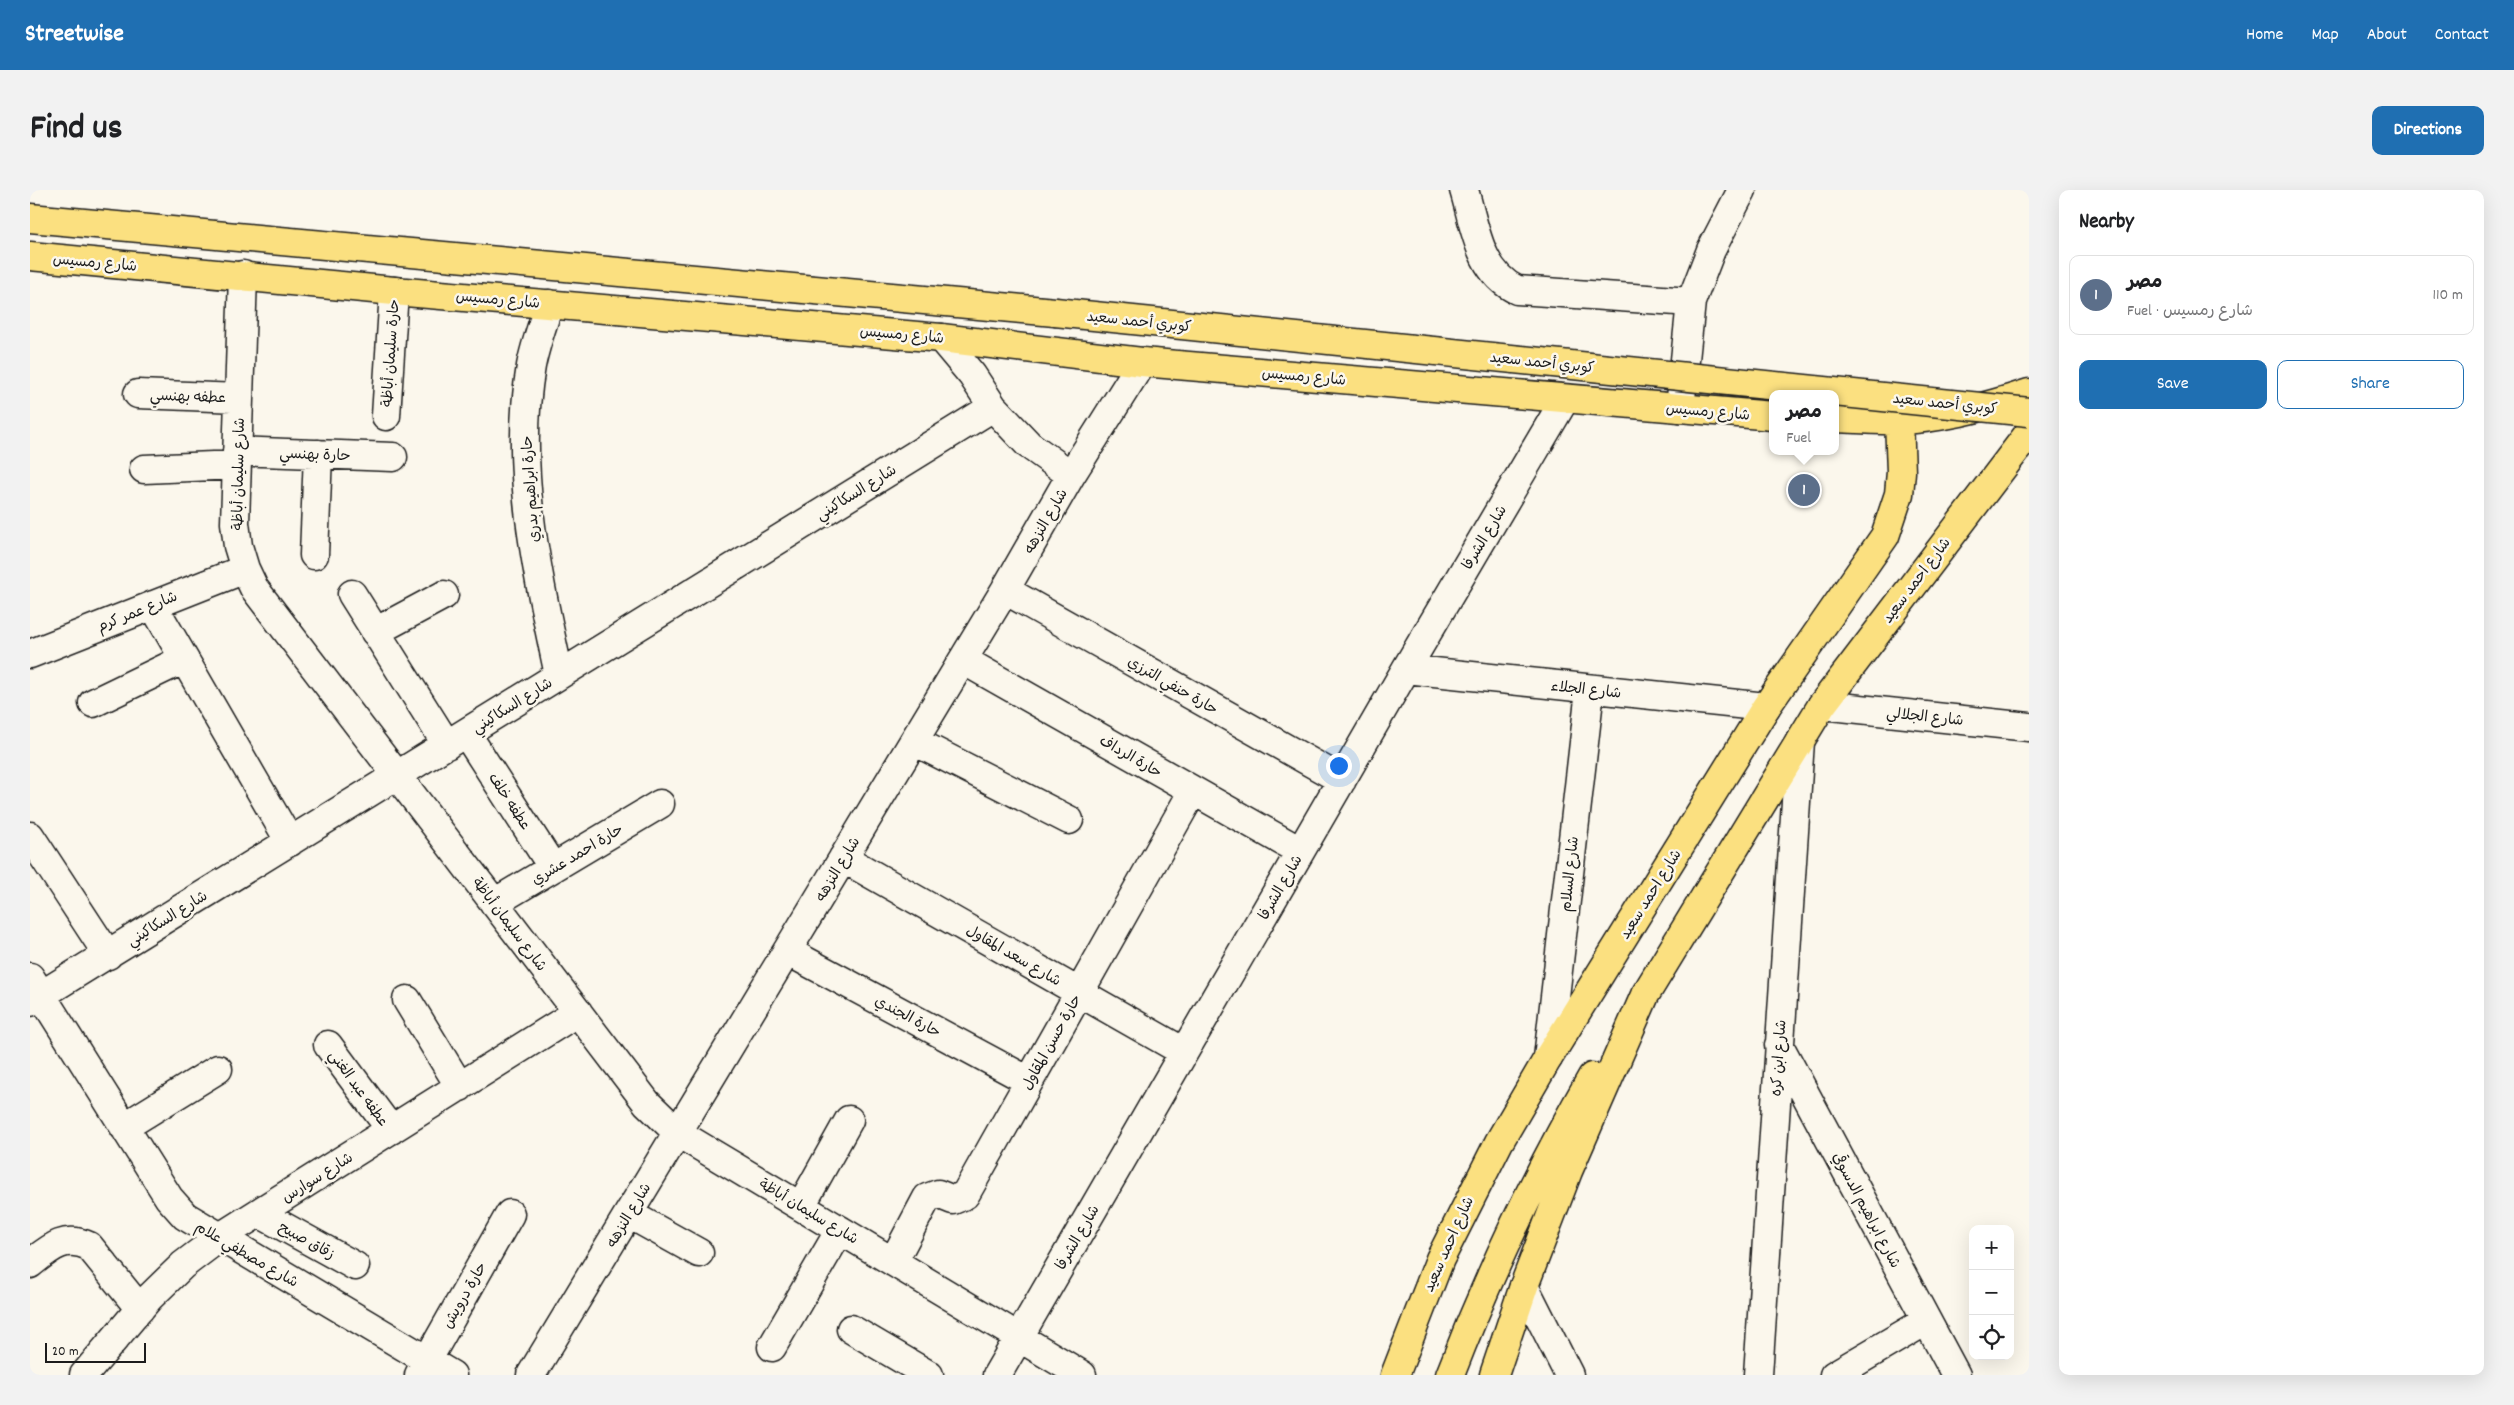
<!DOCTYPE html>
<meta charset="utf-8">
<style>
body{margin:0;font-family:Dekko,"Playpen Sans Arabic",sans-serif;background:#f2f2f2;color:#202124}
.controls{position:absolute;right:15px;bottom:15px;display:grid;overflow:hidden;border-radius:10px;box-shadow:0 5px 20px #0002}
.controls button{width:45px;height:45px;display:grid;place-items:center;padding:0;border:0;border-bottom:1px solid #e0e0e0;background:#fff;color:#202124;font:25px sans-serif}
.scale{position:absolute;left:15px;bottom:12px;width:101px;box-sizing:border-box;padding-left:5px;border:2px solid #1c1c1c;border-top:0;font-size:14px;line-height:18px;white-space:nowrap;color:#1c1c1c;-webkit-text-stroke:4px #fbf7ec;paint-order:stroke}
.you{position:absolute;left:1308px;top:575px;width:18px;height:18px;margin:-12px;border:4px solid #fff;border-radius:50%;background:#1a73e8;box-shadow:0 0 0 8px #1a73e833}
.badge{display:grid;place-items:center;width:32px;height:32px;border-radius:50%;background:#1f6fb2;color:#fff;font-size:16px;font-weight:700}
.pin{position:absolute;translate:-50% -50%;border:2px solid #fff;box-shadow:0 1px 5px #0006}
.popup{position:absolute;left:1739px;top:200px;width:70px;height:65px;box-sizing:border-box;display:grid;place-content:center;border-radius:10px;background:#fff;filter:drop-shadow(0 1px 4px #0005);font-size:16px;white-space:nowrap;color:#757577}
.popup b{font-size:19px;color:#202124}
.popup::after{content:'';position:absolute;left:50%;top:100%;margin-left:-10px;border:10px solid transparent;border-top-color:#fff}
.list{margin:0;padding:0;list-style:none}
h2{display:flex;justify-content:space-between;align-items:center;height:65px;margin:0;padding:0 20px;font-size:21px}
h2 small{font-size:16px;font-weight:400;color:#757577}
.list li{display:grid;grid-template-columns:32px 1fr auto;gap:15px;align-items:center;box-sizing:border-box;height:80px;margin:0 10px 10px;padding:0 10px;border:1px solid #e0e0e0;border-radius:10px}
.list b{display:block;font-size:19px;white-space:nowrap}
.list p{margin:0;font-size:16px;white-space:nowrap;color:#757577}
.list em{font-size:16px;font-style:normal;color:#757577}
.actions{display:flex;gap:10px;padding:15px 20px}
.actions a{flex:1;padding:11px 0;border:1px solid #1f6fb2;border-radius:10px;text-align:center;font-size:18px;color:#1f6fb2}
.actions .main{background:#1f6fb2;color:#fff}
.icon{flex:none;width:28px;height:28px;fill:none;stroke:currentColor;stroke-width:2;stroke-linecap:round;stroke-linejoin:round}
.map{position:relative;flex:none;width:1999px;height:1185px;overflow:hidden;border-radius:10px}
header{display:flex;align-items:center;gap:30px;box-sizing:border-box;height:70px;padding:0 25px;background:#1f6fb2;color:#fff}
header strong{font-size:24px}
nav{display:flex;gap:28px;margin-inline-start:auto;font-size:18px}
.intro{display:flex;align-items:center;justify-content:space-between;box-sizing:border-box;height:120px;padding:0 30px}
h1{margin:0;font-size:35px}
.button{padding:12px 22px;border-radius:10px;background:#1f6fb2;color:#fff;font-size:18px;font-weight:700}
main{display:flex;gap:30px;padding:0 30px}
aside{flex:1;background:#fff;border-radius:10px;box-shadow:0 5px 20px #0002}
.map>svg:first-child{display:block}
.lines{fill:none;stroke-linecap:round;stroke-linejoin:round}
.minor-casing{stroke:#1c1c1c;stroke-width:31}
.major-casing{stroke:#1c1c1c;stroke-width:31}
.minor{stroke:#fbf7ec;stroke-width:28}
.major{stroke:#fbe080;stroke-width:28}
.major-bridge-casing{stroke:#1c1c1c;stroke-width:31;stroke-linecap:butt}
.major-bridge{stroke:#fbe080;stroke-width:28}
.labels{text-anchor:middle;stroke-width:5;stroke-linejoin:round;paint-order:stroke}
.street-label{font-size:15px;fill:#1c1c1c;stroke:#fbf7ec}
</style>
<header>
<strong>Streetwise</strong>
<nav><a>Home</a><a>Map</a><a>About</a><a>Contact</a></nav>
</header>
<div class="intro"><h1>Find us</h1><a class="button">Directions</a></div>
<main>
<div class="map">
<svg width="1999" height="1185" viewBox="0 0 1999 1185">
<rect width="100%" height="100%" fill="#fbf7ec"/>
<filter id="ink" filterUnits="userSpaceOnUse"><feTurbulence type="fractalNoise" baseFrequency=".02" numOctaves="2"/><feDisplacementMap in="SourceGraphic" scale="10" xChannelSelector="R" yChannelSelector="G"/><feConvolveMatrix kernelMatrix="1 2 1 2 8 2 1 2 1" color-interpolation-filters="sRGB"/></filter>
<g filter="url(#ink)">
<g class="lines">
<g class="minor-casing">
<path id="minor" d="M1434 0C1445 36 1449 82 1487 100L1661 112
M213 85 205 333 208 356 215 379 224 398 617 913 648 943 1052 1185
M519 114C513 134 505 155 501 176 483 279 508 385 529 485
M911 148 942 185 963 217 999 255 1041 285
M108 204 209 208
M1650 218 1661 112 1681 60 1712 0
M356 226 364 101
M207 261 363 267
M114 279 206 275
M284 365 288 264
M975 400 1312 590
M322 404 417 555
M123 415 260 652
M345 442 414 405
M0 464 215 379
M933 470 1270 661
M1376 479 1736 517
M63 513 154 469
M1792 515 1999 537
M436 543 523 678
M884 551 1039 630
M0 646 78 765
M813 668 1154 862
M464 713 630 614
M757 761 999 891
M0 787 139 1008 155 1026 422 1185
M377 810 430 897
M0 812 963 217
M298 855 361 940
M1749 855 1926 1185
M1518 868 1560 500
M94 937 188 879
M771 1016 819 930
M229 1023 325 1076
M599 1024 669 1063
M863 1072 897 1008 908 1004 923 1010 935 1005 1163 601
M0 1074C19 1059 34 1044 59 1056L110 1119
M1494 1096 1539 1185
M821 1139 899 1185
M742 1157 810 1040
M54 1185 119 1108 153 1075 190 1047 548 822
M389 1185 480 1024
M501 1185 975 400 1041 285 1112 172
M967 1185 1376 479 1535 209
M1728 1185 1770 551
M1804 1185 1896 1131"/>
</g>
<g class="major-casing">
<path id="major" d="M0 28 1025 122
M0 66 364 101 911 148 1112 172 1743 226
M1805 228C1827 229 1849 231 1871 230 1915 228 1957 217 1999 203
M1365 1185 1410 1069 1469 952 1518 868 1736 517 1855 346 1869 304 1871 282 1869 230
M1420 1185C1460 1081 1507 983 1562 887
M1464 1185 1494 1096 1538 981 1615 805 1792 515 1999 243"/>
</g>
<use href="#minor" class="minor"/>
<use href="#major" class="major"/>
<g class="major-bridge-casing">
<path id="major-bridge" d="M1025 122 1999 222"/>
</g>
<use href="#major-bridge" class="major-bridge"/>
</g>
</g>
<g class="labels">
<g class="street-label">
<text transform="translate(65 72) rotate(5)" y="5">شارع رمسيس</text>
<text transform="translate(468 109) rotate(5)" y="5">شارع رمسيس</text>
<text transform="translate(1109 131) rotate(6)" y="5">كوبري أحمد سعيد</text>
<text transform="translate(872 144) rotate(5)" y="5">شارع رمسيس</text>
<text transform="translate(360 163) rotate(-86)" y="5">حارة سليمان أباظة</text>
<text transform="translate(1512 172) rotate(6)" y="5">كوبري أحمد سعيد</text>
<text transform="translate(1274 186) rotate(5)" y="5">شارع رمسيس</text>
<text transform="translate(158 206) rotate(2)" y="5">عطفه بهنسي</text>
<text transform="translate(1915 213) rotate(6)" y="5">كوبري أحمد سعيد</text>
<text transform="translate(1678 221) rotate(5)" y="5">شارع رمسيس</text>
<text transform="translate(285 264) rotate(2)" y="5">حارة بهنسي</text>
<text transform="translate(208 284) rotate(-89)" y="5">شارع سليمان أباظة</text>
<text transform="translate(500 299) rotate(-94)" y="5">حارة ابراهيم بدري</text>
<text transform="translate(826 302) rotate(-32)" y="5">شارع السكاكيني</text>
<text transform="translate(1015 331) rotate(-60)" y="5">شارع النزهه</text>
<text transform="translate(1454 347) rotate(-59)" y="5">شارع الشرفا</text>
<text transform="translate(1886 390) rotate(-53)" y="5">شارع احمد سعيد</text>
<text transform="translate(107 421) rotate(-22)" y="5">شارع عمر كرم</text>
<text transform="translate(1143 495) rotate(30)" y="5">حارة حنفي الترزي</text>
<text transform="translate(1556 499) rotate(6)" y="5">شارع الجلاء</text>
<text transform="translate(482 515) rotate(-32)" y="5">شارع السكاكيني</text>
<text transform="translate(1895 526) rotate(6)" y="5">شارع الجلالي</text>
<text transform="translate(1101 566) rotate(30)" y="5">حارة الرداف</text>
<text transform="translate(480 611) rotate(57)" y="5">عطفه خلف</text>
<text transform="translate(547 664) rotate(-31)" y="5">حارة احمد عشري</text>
<text transform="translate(807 679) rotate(-59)" y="5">شارع النزهه</text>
<text transform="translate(1539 684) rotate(-84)" y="5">شارع السلام</text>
<text transform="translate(1250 697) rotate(-60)" y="5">شارع الشرفا</text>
<text transform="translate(1620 704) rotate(-58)" y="5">شارع احمد سعيد</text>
<text transform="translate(137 728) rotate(-32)" y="5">شارع السكاكيني</text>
<text transform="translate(480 734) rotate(53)" y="5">شارع سليمان أباظة</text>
<text transform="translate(984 765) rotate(30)" y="5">شارع سعد المقاول</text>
<text transform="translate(878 826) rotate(28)" y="5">حارة الجندي</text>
<text transform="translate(1021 852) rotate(-61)" y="5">حارة حسن المقاول</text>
<text transform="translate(1748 868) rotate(-86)" y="5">شارع ابن كره</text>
<text transform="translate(329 898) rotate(54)" y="5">عطفه عبد الغني</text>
<text transform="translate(287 987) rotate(-32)" y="5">شارع سوارس</text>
<text transform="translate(1837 1020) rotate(62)" y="5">شارع ابراهيم الدسوقي</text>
<text transform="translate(779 1021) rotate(31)" y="5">شارع سليمان أباظة</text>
<text transform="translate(598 1025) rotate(-59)" y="5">شارع النزهه</text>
<text transform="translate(1047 1047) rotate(-60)" y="5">شارع الشرفا</text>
<text transform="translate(277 1050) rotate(29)" y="5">زقاق صبيح</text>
<text transform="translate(1418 1054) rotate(-66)" y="5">شارع احمد سعيد</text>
<text transform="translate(217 1064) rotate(30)" y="5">شارع مصطفي علام</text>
<text transform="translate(434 1105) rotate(-60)" y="5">حارة درويش</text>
</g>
</g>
</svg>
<div class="controls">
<button>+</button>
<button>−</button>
<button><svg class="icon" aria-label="locate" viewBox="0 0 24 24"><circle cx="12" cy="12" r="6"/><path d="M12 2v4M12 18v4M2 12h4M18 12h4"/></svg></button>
</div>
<div class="scale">20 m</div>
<div class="you"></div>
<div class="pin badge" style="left:1774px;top:300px;background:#5c6f8a">1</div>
<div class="popup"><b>مصر</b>Fuel</div>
</div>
<aside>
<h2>Nearby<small></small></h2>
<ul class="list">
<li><span class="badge" style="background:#5c6f8a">1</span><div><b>مصر</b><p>Fuel · شارع رمسيس</p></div><em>110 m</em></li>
</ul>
<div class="actions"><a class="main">Save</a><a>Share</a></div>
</aside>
</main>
